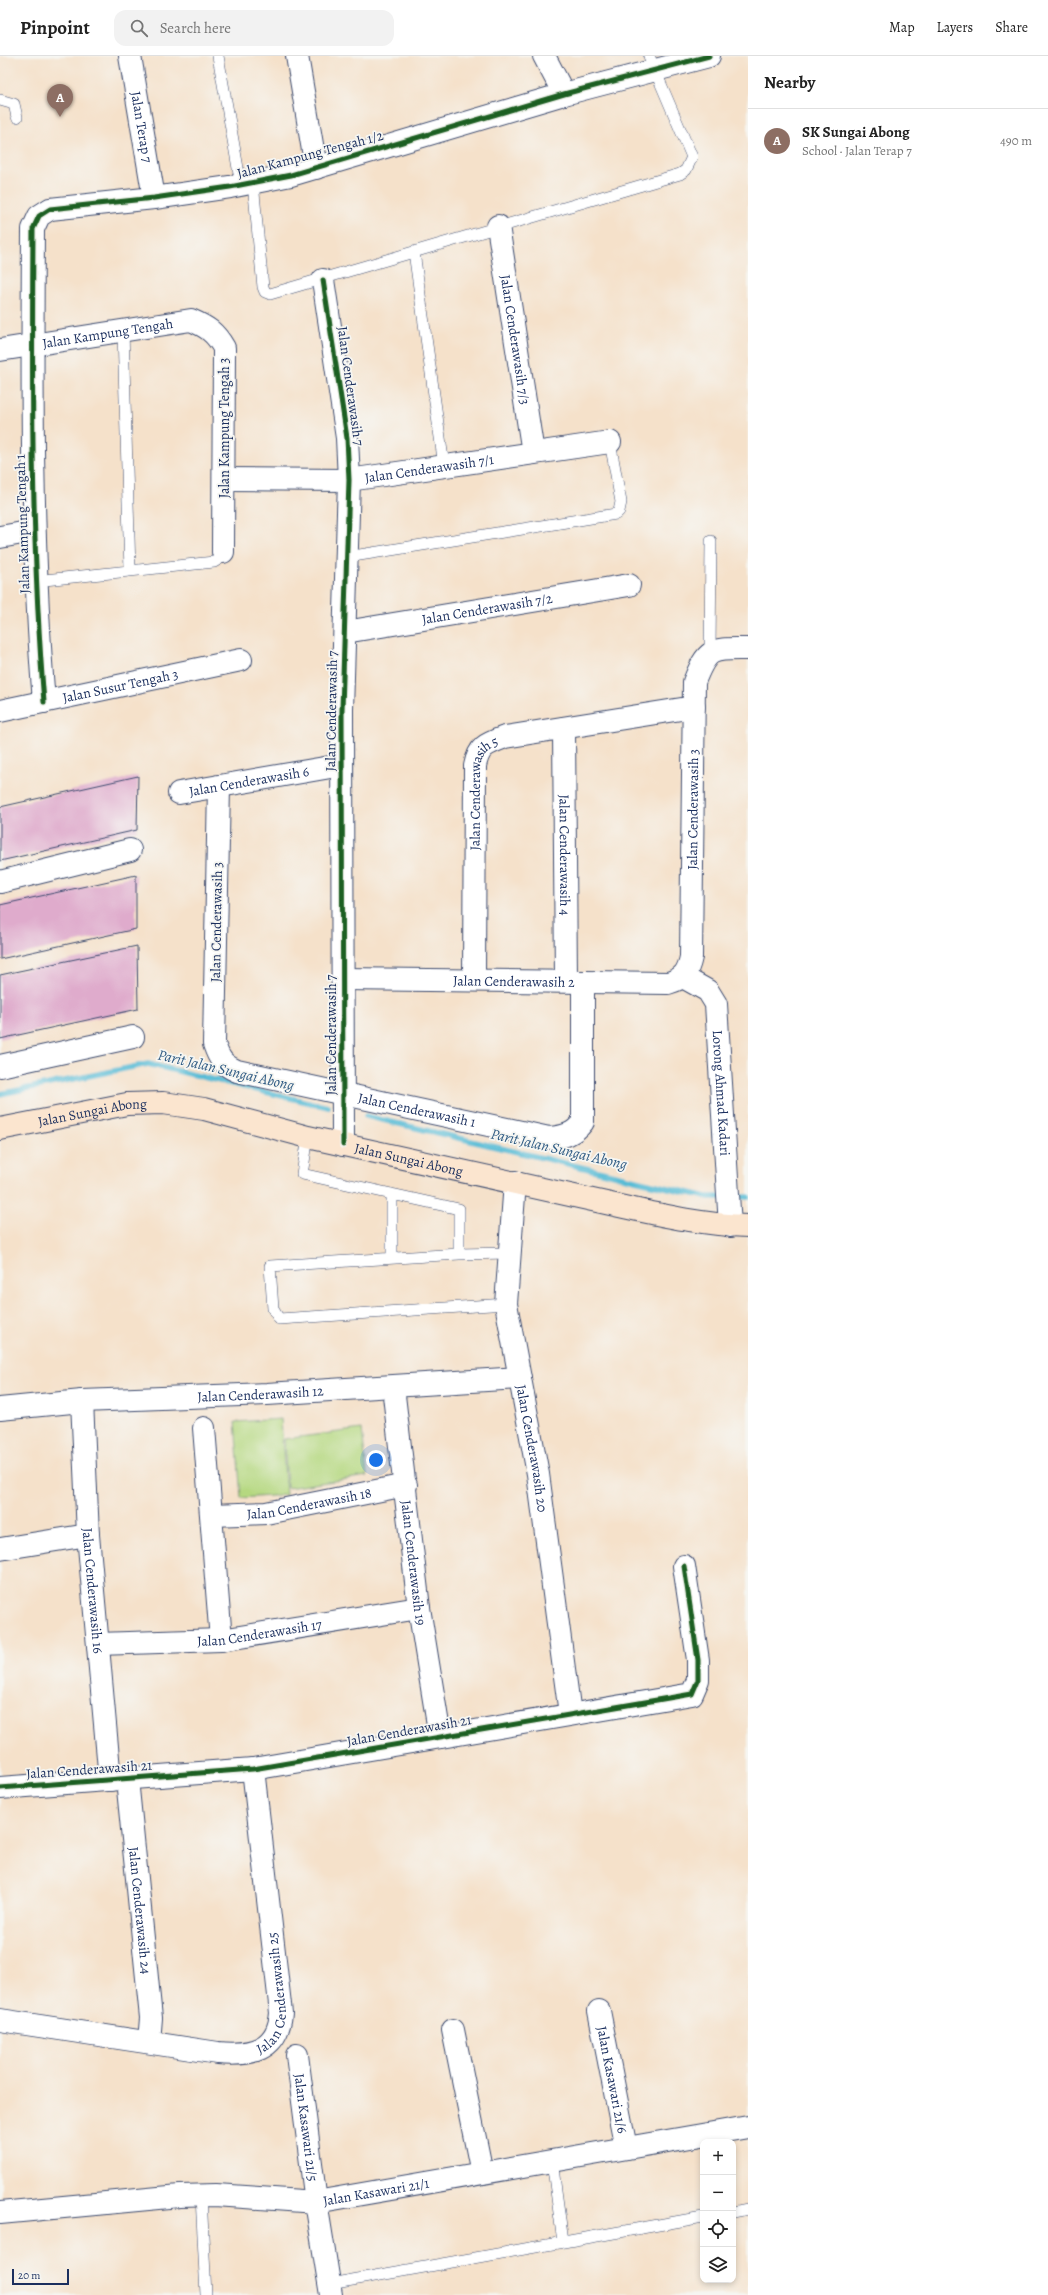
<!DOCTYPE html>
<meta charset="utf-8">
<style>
body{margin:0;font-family:Alegreya,serif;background:#f2f2f2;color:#222}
.controls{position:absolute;right:12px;bottom:12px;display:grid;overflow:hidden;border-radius:8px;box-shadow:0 2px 6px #0003}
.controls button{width:36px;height:36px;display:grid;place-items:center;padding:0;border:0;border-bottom:1px solid #e0e0e0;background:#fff;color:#222;font:20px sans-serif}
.scale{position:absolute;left:12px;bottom:10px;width:57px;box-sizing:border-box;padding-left:4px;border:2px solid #1b2f5e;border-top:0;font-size:11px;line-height:14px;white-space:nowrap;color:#1b2f5e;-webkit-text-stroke:3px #f6f6f2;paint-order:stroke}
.you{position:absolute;left:376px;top:1404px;width:14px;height:14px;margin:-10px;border:3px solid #fff;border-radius:50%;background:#1a73e8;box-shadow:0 0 0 6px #1a73e833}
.badge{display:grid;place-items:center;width:26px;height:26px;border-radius:50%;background:#d1495b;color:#fff;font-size:13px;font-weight:700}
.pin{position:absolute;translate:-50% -33px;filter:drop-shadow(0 1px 2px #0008)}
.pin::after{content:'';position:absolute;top:21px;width:14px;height:12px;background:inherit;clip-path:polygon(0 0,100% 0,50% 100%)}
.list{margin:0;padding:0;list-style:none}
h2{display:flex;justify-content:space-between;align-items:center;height:52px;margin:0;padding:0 16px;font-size:17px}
h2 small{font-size:13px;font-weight:400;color:#767676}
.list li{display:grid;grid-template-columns:26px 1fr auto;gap:12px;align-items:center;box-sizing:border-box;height:64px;padding:0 16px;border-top:1px solid #e0e0e0}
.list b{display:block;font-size:15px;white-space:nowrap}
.list p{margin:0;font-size:13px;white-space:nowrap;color:#767676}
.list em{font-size:13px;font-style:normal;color:#767676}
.icon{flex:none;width:22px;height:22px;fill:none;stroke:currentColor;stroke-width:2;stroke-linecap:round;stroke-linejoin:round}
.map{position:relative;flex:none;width:748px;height:2239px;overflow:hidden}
header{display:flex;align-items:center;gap:24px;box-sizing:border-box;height:56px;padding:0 20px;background:#fff;border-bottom:1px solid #e0e0e0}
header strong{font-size:19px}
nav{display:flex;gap:22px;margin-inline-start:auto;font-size:14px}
.search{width:280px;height:36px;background:#f2f2f2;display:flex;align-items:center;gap:10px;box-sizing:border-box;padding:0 14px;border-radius:12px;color:#767676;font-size:15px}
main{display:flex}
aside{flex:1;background:#fff}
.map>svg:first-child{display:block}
.green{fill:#b5d880;stroke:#68846f}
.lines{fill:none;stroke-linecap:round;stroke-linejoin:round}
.stream{stroke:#57bbd5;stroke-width:5.5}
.building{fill:#dfabcc}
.lane-casing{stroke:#3c4a6e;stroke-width:12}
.street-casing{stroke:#3c4a6e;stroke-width:24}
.secondary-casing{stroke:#3c4a6e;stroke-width:24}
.lane{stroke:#fff;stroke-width:11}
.street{stroke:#fff;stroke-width:22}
.secondary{stroke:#fbe5cf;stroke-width:22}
.cycleway-casing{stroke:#f6f6f2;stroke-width:8}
.cycleway{stroke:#1b5e20;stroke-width:5}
.labels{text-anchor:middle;stroke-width:3.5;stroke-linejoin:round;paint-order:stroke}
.street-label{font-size:14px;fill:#1b2f5e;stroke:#f6f6f2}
.water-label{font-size:15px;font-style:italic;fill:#2d5982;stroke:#f6f6f2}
</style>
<header>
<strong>Pinpoint</strong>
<div class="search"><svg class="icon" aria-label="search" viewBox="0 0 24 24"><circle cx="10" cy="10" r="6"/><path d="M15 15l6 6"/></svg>Search here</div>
<nav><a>Map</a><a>Layers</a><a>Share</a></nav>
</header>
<main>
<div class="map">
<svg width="748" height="2239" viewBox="0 0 748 2239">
<rect width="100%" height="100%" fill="#f6f6f2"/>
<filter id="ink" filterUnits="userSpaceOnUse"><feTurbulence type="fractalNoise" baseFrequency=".025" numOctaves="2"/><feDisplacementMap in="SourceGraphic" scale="8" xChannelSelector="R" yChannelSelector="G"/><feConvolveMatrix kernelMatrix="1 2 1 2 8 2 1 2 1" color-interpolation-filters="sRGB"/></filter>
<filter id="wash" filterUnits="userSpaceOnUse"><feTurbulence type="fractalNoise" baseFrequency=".012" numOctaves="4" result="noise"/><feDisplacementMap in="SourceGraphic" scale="16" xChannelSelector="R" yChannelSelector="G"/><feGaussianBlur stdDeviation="0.9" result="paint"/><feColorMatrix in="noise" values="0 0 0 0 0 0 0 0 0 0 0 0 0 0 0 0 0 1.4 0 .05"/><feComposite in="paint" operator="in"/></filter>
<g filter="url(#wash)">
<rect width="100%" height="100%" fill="#f5e1ca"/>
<path class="green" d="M281 1363 286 1439 241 1442 235 1366Z
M362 1373 367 1420 287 1432 284 1383Z"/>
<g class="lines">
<path class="stream" d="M0 1038 148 1008 328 1051
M366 1060 707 1141H724
M732 1141H748"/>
</g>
<g id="blocks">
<path class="building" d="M138 720 137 774 0 805V751Z
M136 819V873L0 903V849Z
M137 890 138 953 0 983V919Z"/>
</g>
</g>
<g filter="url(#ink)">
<use href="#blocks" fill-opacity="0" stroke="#3c4a6e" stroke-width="1"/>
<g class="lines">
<g class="lane-casing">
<path id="lane" d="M218 0 241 129
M0 44 14 48 17 61
M253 127 263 231 265 236 270 238 680 118 686 114 692 101 649 0
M414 196 444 410
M123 275 130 515
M347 501 616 458 619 455 621 446 610 386
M35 525 214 506 219 503 223 496
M710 597 711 485
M308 1081 302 1118 459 1153V1198
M392 1202V1138
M506 1248 279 1263 273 1253 270 1210 459 1198 509 1197
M552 2105 563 2186
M201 2140 206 2239
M733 2156 748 2153
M330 2228 703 2161"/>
</g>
<g class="street-casing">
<g id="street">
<path id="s1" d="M130 0 154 142"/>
<path d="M297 0 316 112"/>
<path d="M544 0 564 38"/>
<path id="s2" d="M498 170 533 397"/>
<path d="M323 224 347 382 349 424 342 654 343 1089"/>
<path id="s3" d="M0 294 191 264C207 271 215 276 224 292L223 496"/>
<path id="s4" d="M224 423 349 424 610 386"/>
<path d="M0 481 34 475"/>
<path id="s5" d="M345 576 629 529"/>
<path d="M44 646C31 488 32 331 33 173L39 160 50 153 154 142 230 131 291 119 564 38 709 0"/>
<path id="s6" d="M0 655 241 604"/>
<path id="s7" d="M564 672 566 925"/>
<path id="s8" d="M219 730 214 988C219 1003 223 1009 237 1015L549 1082C564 1081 574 1078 583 1066V926"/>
<path id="s9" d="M179 737 342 709"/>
<path d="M0 826 130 794"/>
<path id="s10" d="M683 921 708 935 716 948 730 1170"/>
<path id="s11" d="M342 923 668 927C683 923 688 916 691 901L694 626C708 590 713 593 748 593"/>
<path id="s12" d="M474 924 475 710C479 690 486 688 505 681L694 651"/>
<path d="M0 1010 133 981"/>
<path id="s13" d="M515 1126 506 1248 538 1418 570 1658"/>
<path id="s14" d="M393 1331 419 1552 440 1681"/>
<path id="s15" d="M82 1345 88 1479 110 1724"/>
<path id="s16" d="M0 1353 82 1345 267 1338 520 1322"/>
<path d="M204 1372 221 1584"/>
<path id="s17" d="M212 1459 266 1457 406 1429"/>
<path d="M0 1493 88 1479"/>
<path id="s18" d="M98 1588 221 1584 419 1552"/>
<path id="s19" d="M127 1723 151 1962 149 1986"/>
<path d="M0 1732 253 1713 692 1638 698 1624V1604L684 1510"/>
<path id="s20" d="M599 1955 626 2092"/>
<path id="s21" d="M0 1964 218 1997C250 2000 278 1995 281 1957L253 1713"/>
<path d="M453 1974 482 2117"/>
<path id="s22" d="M297 1999 316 2146 331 2239"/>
<path id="s23" d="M0 2157 180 2140 216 2139 316 2146 748 2071"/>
</g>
</g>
<g class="secondary-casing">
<g id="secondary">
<path id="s24" d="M0 1073 127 1048 163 1047 204 1053 308 1081 624 1151C665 1160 706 1169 748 1170"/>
</g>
</g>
<use href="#lane" class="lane"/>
<use href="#street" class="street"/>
<use href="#secondary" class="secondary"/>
<g class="cycleway-casing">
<path id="cycleway" d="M323 224 347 382 349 424 342 654 343 1089
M44 646C31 488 32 331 33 173L39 160 50 153 154 142 230 131 291 119 564 38 709 0
M0 1732 253 1713 692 1638 698 1624V1604L684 1510"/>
</g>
<use href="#cycleway" class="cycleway"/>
</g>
</g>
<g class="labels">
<g class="street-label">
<text dy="5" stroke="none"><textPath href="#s1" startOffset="72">Jalan Terap 7</textPath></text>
<text transform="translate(310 98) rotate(-15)" y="5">Jalan Kampung Tengah 1/2</text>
<text dy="5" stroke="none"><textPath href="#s3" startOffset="109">Jalan Kampung Tengah</textPath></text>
<text dy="5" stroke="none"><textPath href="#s2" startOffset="115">Jalan Cenderawasih 7/3</textPath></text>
<text transform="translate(351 330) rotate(82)" y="5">Jalan Cenderawasih 7</text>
<text transform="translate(224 372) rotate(-90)" y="5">Jalan Kampung Tengah 3</text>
<text dy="5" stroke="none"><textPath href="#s4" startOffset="206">Jalan Cenderawasih 7/1</textPath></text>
<text transform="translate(22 468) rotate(-92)" y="5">Jalan Kampung Tengah 1</text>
<text dy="5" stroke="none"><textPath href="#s5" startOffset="144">Jalan Cenderawasih 7/2</textPath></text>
<text dy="5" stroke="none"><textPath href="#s6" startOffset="123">Jalan Susur Tengah 3</textPath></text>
<text transform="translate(331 655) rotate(-89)" y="5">Jalan Cenderawasih 7</text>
<text dy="5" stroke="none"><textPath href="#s9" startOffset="71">Jalan Cenderawasih 6</textPath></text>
<text dy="5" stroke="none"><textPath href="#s12" startOffset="190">Jalan Cenderawasih 5</textPath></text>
<text dy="5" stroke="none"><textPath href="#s11" startOffset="511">Jalan Cenderawasih 3</textPath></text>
<text dy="5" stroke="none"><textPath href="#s7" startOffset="127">Jalan Cenderawasih 4</textPath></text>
<text transform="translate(216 866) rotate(-89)" y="5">Jalan Cenderawasih 3</text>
<text dy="5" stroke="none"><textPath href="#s11" startOffset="172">Jalan Cenderawasih 2</textPath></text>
<text transform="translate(331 979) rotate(-90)" y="5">Jalan Cenderawasih 7</text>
<text dy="5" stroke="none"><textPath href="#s10" startOffset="133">Lorong Ahmad Kadari</textPath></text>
<text dy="5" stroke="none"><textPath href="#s8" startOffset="479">Jalan Cenderawasih 1</textPath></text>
<text dy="5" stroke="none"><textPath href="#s24" startOffset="94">Jalan Sungai Abong</textPath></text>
<text dy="5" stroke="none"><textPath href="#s24" startOffset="418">Jalan Sungai Abong</textPath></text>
<text dy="5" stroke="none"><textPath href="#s16" startOffset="261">Jalan Cenderawasih 12</textPath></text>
<text dy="5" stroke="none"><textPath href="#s13" startOffset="269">Jalan Cenderawasih 20</textPath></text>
<text dy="5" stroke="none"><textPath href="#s17" startOffset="98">Jalan Cenderawasih 18</textPath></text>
<text dy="5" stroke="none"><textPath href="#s14" startOffset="177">Jalan Cenderawasih 19</textPath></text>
<text dy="5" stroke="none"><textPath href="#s15" startOffset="190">Jalan Cenderawasih 16</textPath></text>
<text dy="5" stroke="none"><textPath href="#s18" startOffset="162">Jalan Cenderawasih 17</textPath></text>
<text transform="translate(409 1674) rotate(-10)" y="5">Jalan Cenderawasih 21</text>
<text transform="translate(89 1713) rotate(-4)" y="5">Jalan Cenderawasih 21</text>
<text dy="5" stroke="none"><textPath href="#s19" startOffset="132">Jalan Cenderawasih 24</textPath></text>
<text dy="5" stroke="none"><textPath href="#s21" startOffset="324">Jalan Cenderawasih 25</textPath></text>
<text dy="5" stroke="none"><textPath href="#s20" startOffset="70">Jalan Kasawari 21/6</textPath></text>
<text dy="5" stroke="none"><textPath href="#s22" startOffset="73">Jalan Kasawari 21/5</textPath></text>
<text dy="5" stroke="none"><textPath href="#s23" startOffset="378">Jalan Kasawari 21/1</textPath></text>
</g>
<g class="water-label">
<text transform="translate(226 1014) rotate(13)" y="5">Parit Jalan Sungai Abong</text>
<text transform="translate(559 1093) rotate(13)" y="5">Parit Jalan Sungai Abong</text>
</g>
</g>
</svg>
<div class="controls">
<button>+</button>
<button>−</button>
<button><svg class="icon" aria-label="locate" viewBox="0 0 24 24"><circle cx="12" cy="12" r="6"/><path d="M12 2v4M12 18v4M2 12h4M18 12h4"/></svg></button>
<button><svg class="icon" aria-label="layers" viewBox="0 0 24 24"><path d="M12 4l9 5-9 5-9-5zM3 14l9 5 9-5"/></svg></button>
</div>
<div class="scale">20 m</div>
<div class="you"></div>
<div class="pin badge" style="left:60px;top:61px;background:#8d6e63">A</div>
</div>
<aside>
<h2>Nearby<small></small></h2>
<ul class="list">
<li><span class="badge" style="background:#8d6e63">A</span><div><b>SK Sungai Abong</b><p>School · Jalan Terap 7</p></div><em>490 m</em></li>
</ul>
</aside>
</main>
